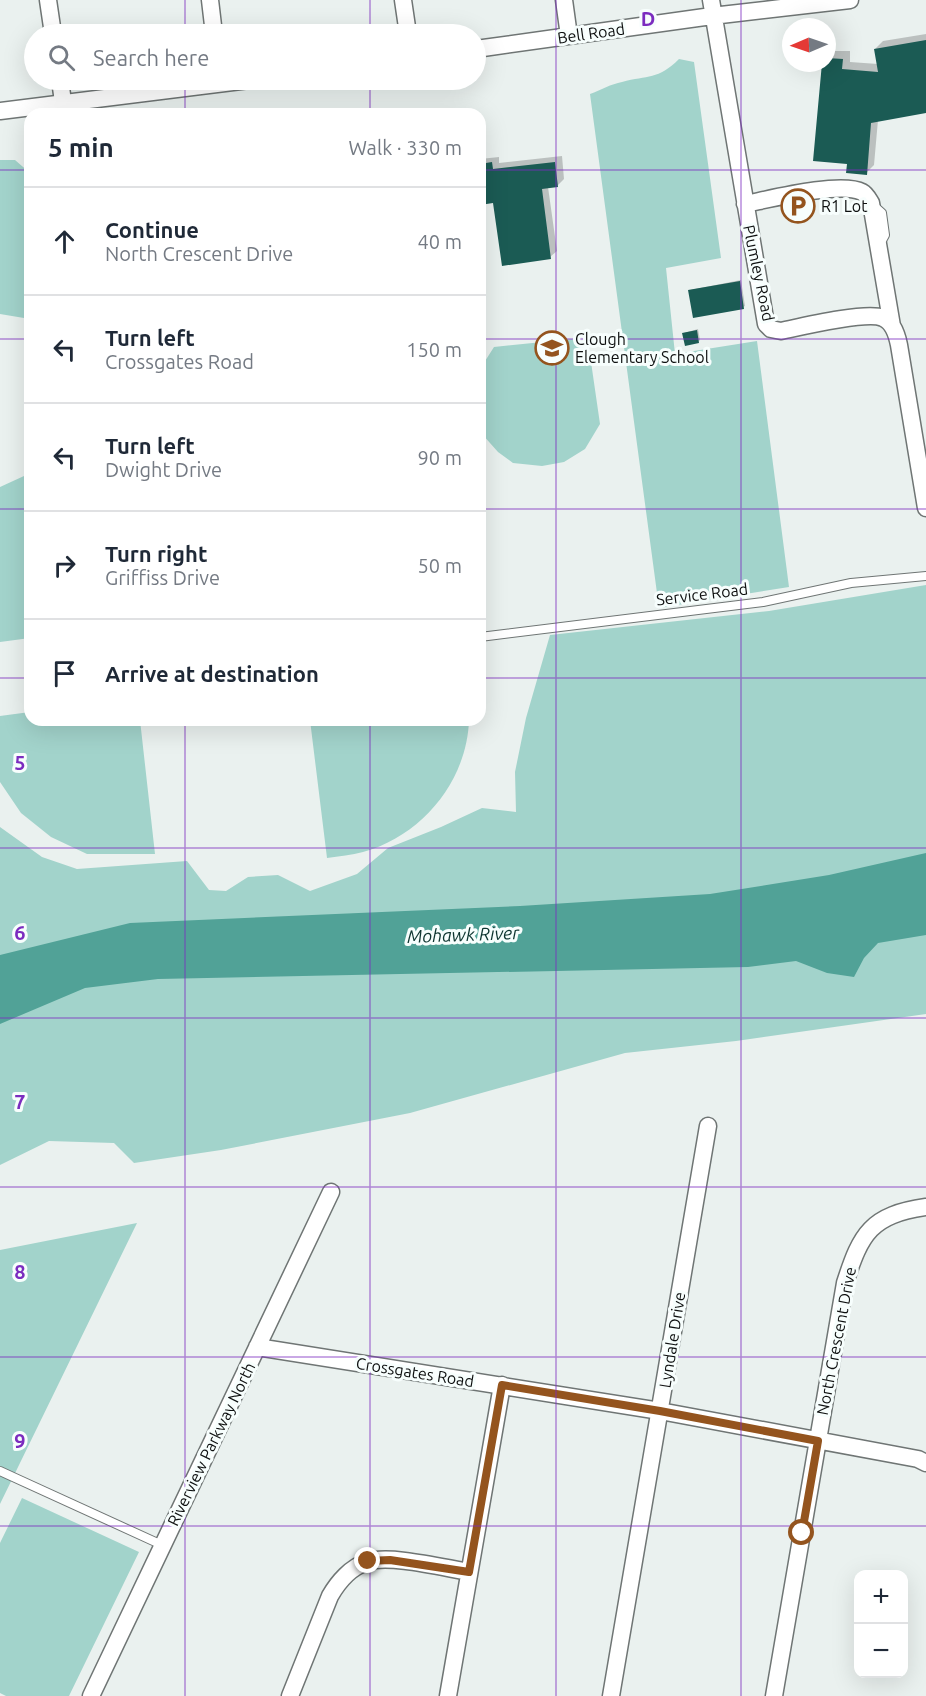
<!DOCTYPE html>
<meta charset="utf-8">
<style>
body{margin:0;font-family:Ubuntu,sans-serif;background:#f2f2f3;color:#1f2937}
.controls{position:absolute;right:18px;bottom:18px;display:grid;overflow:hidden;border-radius:12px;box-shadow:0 6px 24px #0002}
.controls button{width:54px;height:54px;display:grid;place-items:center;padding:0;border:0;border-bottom:2px solid #e0e1e3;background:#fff;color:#1f2937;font:30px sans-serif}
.compass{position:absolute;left:782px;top:18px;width:54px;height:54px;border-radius:50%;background:#fff;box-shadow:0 6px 24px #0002;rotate:268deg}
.stop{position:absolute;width:18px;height:18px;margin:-14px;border:4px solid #94541e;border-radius:50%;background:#fff}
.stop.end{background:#94541e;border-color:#fff;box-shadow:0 2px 6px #0008}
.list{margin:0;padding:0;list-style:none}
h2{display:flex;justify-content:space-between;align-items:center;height:78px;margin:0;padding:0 24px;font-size:26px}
h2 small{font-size:20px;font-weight:400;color:#747a83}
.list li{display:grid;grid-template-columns:39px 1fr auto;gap:18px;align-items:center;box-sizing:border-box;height:108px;padding:0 24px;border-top:2px solid #e0e1e3}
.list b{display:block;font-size:22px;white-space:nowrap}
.list p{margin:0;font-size:20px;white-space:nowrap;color:#747a83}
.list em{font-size:20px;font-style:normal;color:#747a83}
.icon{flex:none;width:33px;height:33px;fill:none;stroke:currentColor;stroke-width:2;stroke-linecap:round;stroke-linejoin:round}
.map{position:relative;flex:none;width:926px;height:1696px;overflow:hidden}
.search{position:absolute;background:#fff;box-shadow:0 6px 24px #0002;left:24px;top:24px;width:462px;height:66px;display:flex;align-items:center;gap:15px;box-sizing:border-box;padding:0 21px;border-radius:33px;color:#747a83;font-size:22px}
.panel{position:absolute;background:#fff;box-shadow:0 6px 24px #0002;left:24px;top:108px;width:462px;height:618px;border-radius:18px}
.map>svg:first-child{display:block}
.green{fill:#a2d3cb}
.water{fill:#51a297}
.shadow{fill:#0003}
.building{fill:#1b5b54}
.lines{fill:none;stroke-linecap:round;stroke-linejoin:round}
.service-casing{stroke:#6f7574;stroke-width:10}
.minor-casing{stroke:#6f7574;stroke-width:19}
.service{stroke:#fff;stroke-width:8}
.minor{stroke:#fff;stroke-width:16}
.route{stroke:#94541e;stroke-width:8}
.grid{fill:none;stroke:#7b2cbf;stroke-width:1.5;stroke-opacity:0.55}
.labels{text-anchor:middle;stroke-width:6;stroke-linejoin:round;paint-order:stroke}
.street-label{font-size:16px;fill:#0d0f0f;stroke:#f7fefd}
.poi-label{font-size:16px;fill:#0d0f0f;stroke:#f7fefd;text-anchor:start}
.water-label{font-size:18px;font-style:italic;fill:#0e3530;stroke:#f7fefd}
.grid-label{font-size:20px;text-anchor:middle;font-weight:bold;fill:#7b2cbf;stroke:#f7fefd;stroke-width:6;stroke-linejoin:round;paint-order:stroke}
</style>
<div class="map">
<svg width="926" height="1696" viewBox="0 0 926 1696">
<rect width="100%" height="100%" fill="#eaf1ef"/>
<path class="green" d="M679 59 694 62 721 258 666 268 675 354 757 341 789 587 659 608 590 94C601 90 611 84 622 82 648 75 658 80 679 59Z
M0 160H15L30 173V319L0 314Z
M572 339 590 355 600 424 585 449 564 462 542 466 513 463 498 452 482 434 480 429V369L494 347Z
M24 476H30V638L0 642V487Z
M926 585V1014L736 1041 625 1053 410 1113 221 1150 134 1163 114 1143 49 1141 0 1165V827L42 857 77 869 187 861 209 890 226 891 248 877 278 875 310 891 357 874 388 848 441 827 482 808 516 812 515 772 526 718 550 635 769 611Z
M30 712V720H140L155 854H87L51 837 21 813 0 782V716Z
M310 720H469C467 781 422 836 363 852 352 855 339 856 327 858Z
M137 1223 0 1504V1250Z
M22 1498 139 1552 69 1696H6L0 1693V1543Z"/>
<path class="water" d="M926 853V935L878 943 864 958 854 977 827 973 796 961 748 967 158 979 85 988 0 1024V955L130 923 520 906 710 894 829 875Z"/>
<path class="shadow" d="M926 34V112L878 120 874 165 866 173 849 163 823 63H827V55L832 51H850V62L878 64 875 49 883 41Z
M562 156 564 179 558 185 548 187 557 251 550 257 494 202 480 204V159L499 157V163Z
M741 280 745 306 743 307 690 290Z
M698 329 700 340 698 342 684 333Z"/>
<path class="building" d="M926 40V113L871 123 867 175 846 173 847 164 813 161 822 63H827V58L843 59 842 69 878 72 874 49Z
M492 162 493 169 555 162 558 187 542 189 551 259 502 266 493 203 480 205V164Z
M740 281 744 309 693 318 688 290Z
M697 330 699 343 685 346 682 333Z"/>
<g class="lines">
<g class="service-casing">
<path id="service" d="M872 204 882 213 885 235 880 244
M480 637 763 602 851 583 926 576
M0 1471 162 1545"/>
</g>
<g class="minor-casing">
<path id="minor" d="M48 0 53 34
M210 0 214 34
M403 0 408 34
M564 0 569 36
M711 0 766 324 771 329 781 331C800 327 867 311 883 318 893 322 897 335 899 345L926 508
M476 49 712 16 850 0
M60 80 63 102
M0 111 249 80
M745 204C770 199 841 181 862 192 866 194 868 198 871 203L892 326
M257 1347 660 1411 918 1459 926 1463
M91 1696 331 1192
M290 1696 330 1596C338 1582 351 1567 367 1562 389 1554 444 1568 469 1572
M448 1696 502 1385
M611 1696 708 1126
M774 1696 845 1283C861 1233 871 1215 926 1207"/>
</g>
<use href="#service" class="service"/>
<use href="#minor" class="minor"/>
</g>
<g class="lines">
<path class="route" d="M368 1561 390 1560 469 1572 502 1385 660 1411 818 1441 802 1533"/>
</g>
<path class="grid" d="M185 0V34M370 0V34M556 0V1696M741 0V1696M185 80V114M370 80V114M0 170H30M480 170H926M0 339H30M480 339H926M0 509H30M480 509H926M0 678H30M480 678H926M185 720V1696M370 720V1696M0 848H926M0 1018H926M0 1187H926M0 1357H926M0 1526H926"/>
<defs>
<g id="parking-ring" transform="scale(1.725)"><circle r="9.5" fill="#f7fefd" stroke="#94541e" stroke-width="1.5"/><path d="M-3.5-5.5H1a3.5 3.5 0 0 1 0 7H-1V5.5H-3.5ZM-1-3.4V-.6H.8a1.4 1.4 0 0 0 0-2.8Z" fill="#94541e"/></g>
<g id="school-ring" transform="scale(1.725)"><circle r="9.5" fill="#f7fefd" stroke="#94541e" stroke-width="1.5"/><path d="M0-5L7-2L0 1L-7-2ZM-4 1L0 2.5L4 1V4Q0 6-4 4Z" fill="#94541e"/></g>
</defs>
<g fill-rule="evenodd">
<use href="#parking-ring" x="798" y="206"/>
<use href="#school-ring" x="552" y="348"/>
</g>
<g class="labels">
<g class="street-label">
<text transform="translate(591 33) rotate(-8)" y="6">Bell Road</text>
<text transform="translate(759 273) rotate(78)" y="6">Plumley Road</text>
<text transform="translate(702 594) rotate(-7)" y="6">Service Road</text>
<text transform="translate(672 1340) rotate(-81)" y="6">Lyndale Drive</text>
<text transform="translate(836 1341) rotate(-79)" y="6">North Crescent Drive</text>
<text transform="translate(415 1372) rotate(9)" y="6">Crossgates Road</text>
<text transform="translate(211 1444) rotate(-64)" y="6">Riverview Parkway North</text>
</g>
<g class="poi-label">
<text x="821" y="212">R1 Lot</text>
<text x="575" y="345">Clough<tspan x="575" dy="18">Elementary School</tspan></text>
</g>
<g class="water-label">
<text transform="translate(463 935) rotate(-2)" y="6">Mohawk River</text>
</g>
</g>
<g class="grid-label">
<text x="648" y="26">D</text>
<text x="20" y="770">5</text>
<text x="20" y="940">6</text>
<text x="20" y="1109">7</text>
<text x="20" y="1279">8</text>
<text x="20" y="1448">9</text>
</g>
</svg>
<div class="controls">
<button>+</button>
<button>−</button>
</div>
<svg class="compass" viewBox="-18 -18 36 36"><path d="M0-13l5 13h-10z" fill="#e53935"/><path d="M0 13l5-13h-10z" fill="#747a83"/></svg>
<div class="stop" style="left:802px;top:1533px"></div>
<div class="stop end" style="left:368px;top:1561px"></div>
<div class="search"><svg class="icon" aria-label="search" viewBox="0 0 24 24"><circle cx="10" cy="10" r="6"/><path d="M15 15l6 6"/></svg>Search here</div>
<section class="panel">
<h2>5 min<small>Walk · 330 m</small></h2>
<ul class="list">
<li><svg class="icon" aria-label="ahead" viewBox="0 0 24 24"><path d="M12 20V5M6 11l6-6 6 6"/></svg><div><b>Continue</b><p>North Crescent Drive</p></div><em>40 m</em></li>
<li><svg class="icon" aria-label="left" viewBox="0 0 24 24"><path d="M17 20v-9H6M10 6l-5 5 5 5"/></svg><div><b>Turn left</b><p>Crossgates Road</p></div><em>150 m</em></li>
<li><svg class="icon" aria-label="left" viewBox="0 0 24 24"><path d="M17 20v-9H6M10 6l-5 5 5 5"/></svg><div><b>Turn left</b><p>Dwight Drive</p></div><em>90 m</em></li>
<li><svg class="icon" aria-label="right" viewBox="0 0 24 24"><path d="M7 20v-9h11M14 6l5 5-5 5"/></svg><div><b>Turn right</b><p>Griffiss Drive</p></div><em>50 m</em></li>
<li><svg class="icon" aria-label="arrive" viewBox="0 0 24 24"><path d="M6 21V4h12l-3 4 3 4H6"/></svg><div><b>Arrive at destination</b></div></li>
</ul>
</section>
</div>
